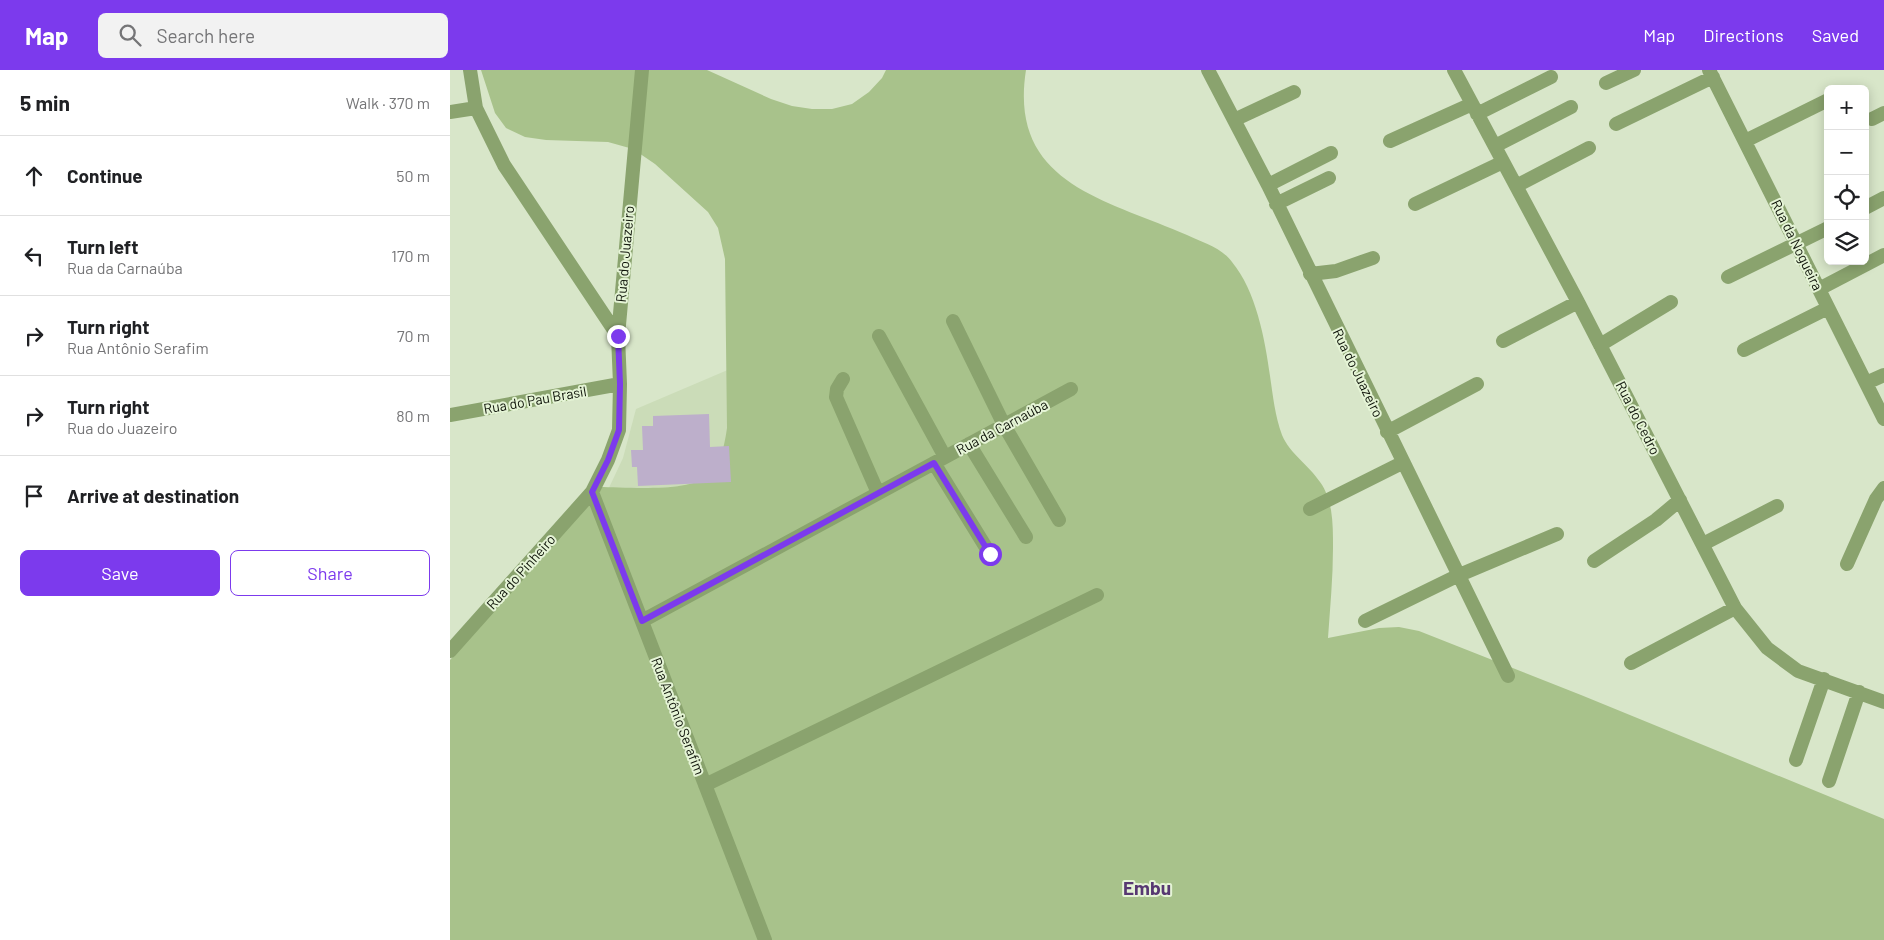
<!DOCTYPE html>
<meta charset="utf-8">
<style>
body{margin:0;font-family:Barlow,sans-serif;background:#f2f2f2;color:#202124}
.controls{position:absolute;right:15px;top:15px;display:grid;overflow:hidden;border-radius:8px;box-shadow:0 2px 12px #0003}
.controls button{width:45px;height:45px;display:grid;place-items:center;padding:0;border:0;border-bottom:1px solid #e0e0e0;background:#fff;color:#202124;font:25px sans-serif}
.stop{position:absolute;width:15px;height:15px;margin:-11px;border:4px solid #7c3aed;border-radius:50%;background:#fff}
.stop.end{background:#7c3aed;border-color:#fff;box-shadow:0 1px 5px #0008}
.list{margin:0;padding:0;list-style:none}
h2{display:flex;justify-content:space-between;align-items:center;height:65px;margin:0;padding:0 20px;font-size:21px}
h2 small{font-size:16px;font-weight:400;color:#757577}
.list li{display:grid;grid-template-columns:32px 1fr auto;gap:15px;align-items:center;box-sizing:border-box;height:80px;padding:0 20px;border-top:1px solid #e0e0e0}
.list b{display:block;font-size:19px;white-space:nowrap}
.list p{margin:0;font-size:16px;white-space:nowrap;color:#757577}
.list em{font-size:16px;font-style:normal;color:#757577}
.actions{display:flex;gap:10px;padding:15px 20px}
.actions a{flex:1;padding:11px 0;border:1px solid #7c3aed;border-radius:8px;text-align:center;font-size:18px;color:#7c3aed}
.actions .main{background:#7c3aed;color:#fff}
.icon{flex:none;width:28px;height:28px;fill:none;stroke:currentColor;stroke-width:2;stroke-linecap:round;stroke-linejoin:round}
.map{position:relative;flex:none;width:1434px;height:870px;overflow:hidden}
header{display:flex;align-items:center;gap:30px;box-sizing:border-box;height:70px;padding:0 25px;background:#7c3aed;color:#fff}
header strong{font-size:24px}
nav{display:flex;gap:28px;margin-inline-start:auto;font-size:18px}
.search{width:350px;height:45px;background:#f2f2f2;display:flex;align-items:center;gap:12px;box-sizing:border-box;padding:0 18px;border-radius:8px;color:#757577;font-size:19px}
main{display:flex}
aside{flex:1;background:#fff}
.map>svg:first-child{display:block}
.built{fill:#cbdcb8}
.green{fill:#a8c28b}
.building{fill:#bdafcb}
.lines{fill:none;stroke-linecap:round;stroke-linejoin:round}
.minor{stroke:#8aa36e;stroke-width:14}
.route{stroke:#7c3aed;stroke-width:6}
.labels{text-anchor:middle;stroke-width:4;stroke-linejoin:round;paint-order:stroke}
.street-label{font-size:14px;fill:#0e1309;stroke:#e5f4d6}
.district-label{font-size:19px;font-weight:bold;fill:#573872;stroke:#e5f4d6}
</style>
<header>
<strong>Map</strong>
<div class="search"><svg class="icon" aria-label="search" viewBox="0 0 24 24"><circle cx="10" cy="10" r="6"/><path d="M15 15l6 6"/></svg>Search here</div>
<nav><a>Map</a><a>Directions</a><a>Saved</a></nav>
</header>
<main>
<aside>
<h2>5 min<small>Walk · 370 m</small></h2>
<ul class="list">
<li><svg class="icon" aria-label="ahead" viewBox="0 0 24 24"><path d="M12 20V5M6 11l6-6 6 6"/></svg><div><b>Continue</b></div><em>50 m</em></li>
<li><svg class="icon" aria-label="left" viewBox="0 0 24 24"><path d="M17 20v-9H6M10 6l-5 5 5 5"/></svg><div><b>Turn left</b><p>Rua da Carnaúba</p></div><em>170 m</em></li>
<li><svg class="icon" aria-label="right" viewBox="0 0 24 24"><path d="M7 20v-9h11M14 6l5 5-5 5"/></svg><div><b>Turn right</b><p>Rua Antônio Serafim</p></div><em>70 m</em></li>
<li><svg class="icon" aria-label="right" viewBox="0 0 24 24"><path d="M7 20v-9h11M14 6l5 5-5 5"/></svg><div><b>Turn right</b><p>Rua do Juazeiro</p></div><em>80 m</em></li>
<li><svg class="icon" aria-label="arrive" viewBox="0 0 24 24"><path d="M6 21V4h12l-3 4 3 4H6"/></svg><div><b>Arrive at destination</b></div></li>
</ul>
<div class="actions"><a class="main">Save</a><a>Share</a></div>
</aside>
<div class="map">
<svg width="1434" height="870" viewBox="0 0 1434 870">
<rect width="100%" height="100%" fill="#d8e6c9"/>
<path class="built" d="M287 296 281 412 157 422 173 388 186 339Z"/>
<path class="green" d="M31 0H257L321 29 342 36 362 39H382L402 34 419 22 432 8 436 0H576C558 114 656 129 737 165 752 172 772 178 782 192 806 221 815 269 820 306 823 326 825 346 832 365 840 384 859 395 870 412 876 420 879 430 881 440 883 452 883 465 883 478 883 508 880 538 878 568L929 558 949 557 969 561 1131 625 1434 749V870H0V590L149 417C176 417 239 423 260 405 271 395 275 372 277 358L275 189 268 158 258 142 205 94 183 79 158 72 96 70 75 67 56 58 45 43Z"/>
<path class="building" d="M259 344 260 377 279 376 281 412 188 416 187 397H182L181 380H193L192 356H203V346Z"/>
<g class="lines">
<path class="minor" d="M20 0 26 38 54 95 168 266
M758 0 818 115 1058 606
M1004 0 1128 232 1285 538 1317 578 1348 601 1434 632
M1259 0 1434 349
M1156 13 1184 0
M0 42 26 38
M1027 44 1101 7
M1422 49 1434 43
M784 50 844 22
M1166 54 1263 7
M940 71 1022 34
M1295 71 1378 30
M1045 76 1121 37
M818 115 881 83
M1066 116 1139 78
M826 134 879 108
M965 134 1053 92
M1415 138 1434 128
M860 204 886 201 923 188
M1278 207 1378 158
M1369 219 1434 185
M503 251 554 355 609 450
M429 266 495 387
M1053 271 1128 232
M1150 275 1221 232
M1294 280 1378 238
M393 309 387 319 386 327 428 423
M1416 313 1434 305
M0 345 170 314
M937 362 1027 314
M519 374 576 467
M484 393 540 484
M142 422 315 870
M860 439 952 393
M1253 474 1327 436
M1144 491 1206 450 1230 430
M1397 494 1426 429 1434 418
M192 551 621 319
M915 551 1007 506 1107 464
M0 581 142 422 158 390 169 360 170 314 168 266 192 0
M1181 593 1285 538
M1346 690 1374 609
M1379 711 1409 622
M255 715 647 525"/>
</g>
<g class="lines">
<path class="route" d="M168 266 170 314 169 360 158 390 142 422 192 551 484 393 540 484"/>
</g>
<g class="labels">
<g class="street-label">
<text transform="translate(1347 175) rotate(64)" y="5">Rua da Nogueira</text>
<text transform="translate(175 184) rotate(-85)" y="5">Rua do Juazeiro</text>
<text transform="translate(908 303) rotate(64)" y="5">Rua do Juazeiro</text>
<text transform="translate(85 330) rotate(-10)" y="5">Rua do Pau Brasil</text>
<text transform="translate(1188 348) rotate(63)" y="5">Rua do Cedro</text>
<text transform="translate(552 357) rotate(-28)" y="5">Rua da Carnaúba</text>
<text transform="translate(71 502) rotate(-48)" y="5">Rua do Pinheiro</text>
<text transform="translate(228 646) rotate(69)" y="5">Rua Antônio Serafim</text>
</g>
<g class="district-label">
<text x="697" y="825">Embu</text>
</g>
</g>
</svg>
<div class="controls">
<button>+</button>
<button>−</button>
<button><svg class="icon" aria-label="locate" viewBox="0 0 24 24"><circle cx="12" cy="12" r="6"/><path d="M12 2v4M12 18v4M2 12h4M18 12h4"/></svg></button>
<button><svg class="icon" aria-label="layers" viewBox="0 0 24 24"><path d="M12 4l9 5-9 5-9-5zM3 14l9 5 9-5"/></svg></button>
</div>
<div class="stop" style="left:540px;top:484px"></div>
<div class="stop end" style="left:168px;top:266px"></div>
</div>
</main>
